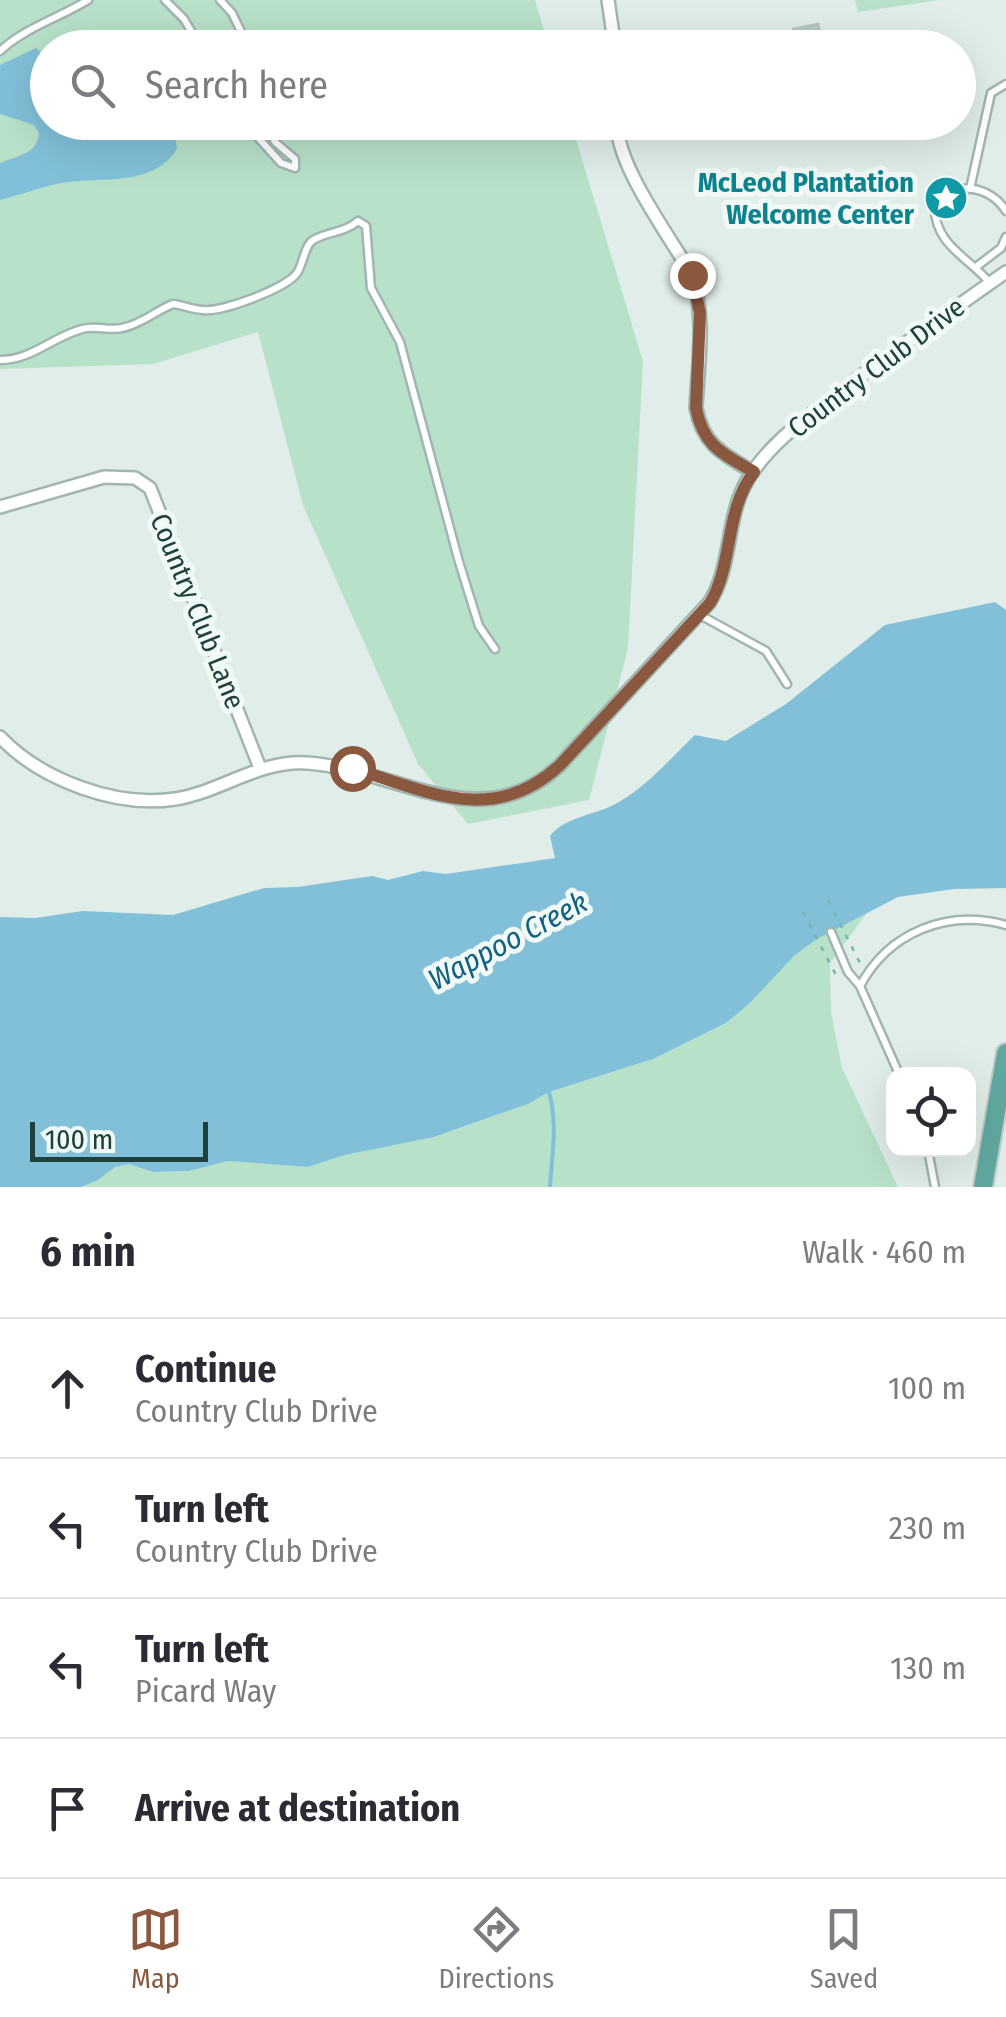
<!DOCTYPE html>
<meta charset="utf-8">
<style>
body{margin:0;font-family:"Fira Sans Condensed",sans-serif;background:#f2f2f3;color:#2b2b33}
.controls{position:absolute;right:30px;bottom:30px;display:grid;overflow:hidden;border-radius:20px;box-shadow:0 10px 40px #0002}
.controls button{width:90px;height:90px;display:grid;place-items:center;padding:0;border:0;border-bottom:2px solid #e1e1e2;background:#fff;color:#2b2b33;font:50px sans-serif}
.scale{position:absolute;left:30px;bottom:25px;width:178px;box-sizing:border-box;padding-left:10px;border:5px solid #1f403b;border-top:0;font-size:28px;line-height:35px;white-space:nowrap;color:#1f403b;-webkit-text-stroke:8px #f1f9f6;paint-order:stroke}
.stop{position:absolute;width:30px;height:30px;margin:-22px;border:8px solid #8a583e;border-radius:50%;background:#fff}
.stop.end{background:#8a583e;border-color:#fff;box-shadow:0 2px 10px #0008}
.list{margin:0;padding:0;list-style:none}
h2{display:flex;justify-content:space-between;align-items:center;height:130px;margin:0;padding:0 40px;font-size:42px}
h2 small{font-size:32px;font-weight:400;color:#7c7c81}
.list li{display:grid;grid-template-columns:65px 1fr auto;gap:30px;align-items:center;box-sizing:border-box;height:140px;padding:0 40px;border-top:2px solid #e1e1e2}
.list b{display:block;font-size:38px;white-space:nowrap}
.list p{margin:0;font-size:32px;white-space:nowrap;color:#7c7c81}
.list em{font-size:32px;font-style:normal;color:#7c7c81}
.icon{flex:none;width:55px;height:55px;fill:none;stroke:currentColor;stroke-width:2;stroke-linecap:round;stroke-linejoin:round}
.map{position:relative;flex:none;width:1006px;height:1187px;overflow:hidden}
.search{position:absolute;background:#fff;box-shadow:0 10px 40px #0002;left:30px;right:30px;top:30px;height:110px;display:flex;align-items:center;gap:25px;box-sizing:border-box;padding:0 35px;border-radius:55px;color:#7c7c81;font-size:38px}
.sheet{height:690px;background:#fff}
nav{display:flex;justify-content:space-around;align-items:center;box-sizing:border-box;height:140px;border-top:2px solid #e1e1e2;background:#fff;font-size:28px;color:#7c7c81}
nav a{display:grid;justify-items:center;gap:5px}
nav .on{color:#8a583e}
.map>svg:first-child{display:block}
.green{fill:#b7e1c8}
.water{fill:#82c0d9}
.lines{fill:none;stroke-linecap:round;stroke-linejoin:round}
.stream{stroke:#82c0d9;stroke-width:4}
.building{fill:#b5c8c3;stroke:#b2c7c1;stroke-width:2.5}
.service-casing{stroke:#a2b6b1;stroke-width:11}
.minor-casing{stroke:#a2b6b1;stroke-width:16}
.primary-casing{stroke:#c0cac8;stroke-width:22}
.path{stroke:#7db4aa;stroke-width:2.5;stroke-dasharray:5 8;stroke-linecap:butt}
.service{stroke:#fff;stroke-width:6}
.minor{stroke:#fff;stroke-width:11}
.primary{stroke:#60a89f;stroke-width:18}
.route{stroke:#8a583e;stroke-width:12}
.labels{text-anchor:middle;stroke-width:10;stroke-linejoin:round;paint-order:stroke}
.culture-label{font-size:28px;font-weight:bold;fill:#0d838f;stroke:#f1f9f6;text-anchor:end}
.street-label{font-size:28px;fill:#1f403b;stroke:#f1f9f6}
.water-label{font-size:30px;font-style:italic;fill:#126182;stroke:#f1f9f6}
</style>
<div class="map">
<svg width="1006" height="1187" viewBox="0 0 1006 1187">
<rect width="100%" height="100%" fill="#e0ede9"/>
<path class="green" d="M0 0H535L549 47 48 48V122L571 123 643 361 628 648 589 800 468 824 418 764 303 505 258 332 153 364 0 369Z
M855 0H939L858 12Z
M869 910 830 963 831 1012 842 1068 898 1187H81L98 1180 115 1167 129 1164 154 1172 189 1171 228 1161 308 1167 345 1155 434 1137 475 1123 528 1104 549 1092 653 1059 726 1023 749 1004 794 956 817 939Z"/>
<path class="water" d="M36 48 47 58 48 122 166 123 174 131 177 149C152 188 102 176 61 183 40 187 21 195 0 200V163C18 155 37 155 39 133L34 125 0 114V65Z
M995 602 1006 610V888L954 889 898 897 817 939 794 956 749 1004 726 1023 653 1059 549 1092 528 1104 434 1137 345 1155 308 1167 228 1161 189 1171 153 1172 129 1164 115 1167 98 1180 81 1187H0V917L35 918 83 911 173 915 264 888 298 887 372 876 388 880 423 871 446 874 555 858 550 836C567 815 596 816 619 802 648 785 671 758 695 735L726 741 786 704 885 625Z"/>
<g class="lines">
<path class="stream" d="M549 1092C558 1125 552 1153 550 1187"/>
</g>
<path class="building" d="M818 24 824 48H777V44L794 40 793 29Z"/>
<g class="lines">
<g class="service-casing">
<path id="service" d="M165 0 184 19 201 48
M220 0 232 13 249 48
M0 51C26 27 59 18 88 0
M244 122 281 163 295 168V159L275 142 265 122
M970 189 991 93 1006 84
M976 267 1001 248 1006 237
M989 282C969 258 934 244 935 207 952 179 990 185 1006 211
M0 360C32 360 52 337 82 329 95 325 109 331 122 328 142 324 155 311 173 304 183 305 193 310 204 310 223 312 287 288 297 273 304 263 304 244 315 239 330 231 344 233 358 221L366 226 371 288 400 342 459 562 479 626 495 649
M700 615 766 651 787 684
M831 932 848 972 860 986
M899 1074 860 986C889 932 947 909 1006 925
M928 1150 935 1187"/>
</g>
<g class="minor-casing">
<path id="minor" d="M608 0 615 48
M617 122C616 165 670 237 692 275 706 317 698 364 696 408 703 445 723 454 753 472
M0 507 104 477 135 478 150 488 260 768
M0 737C41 780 116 808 175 799 221 792 258 760 307 763 397 769 481 840 560 765L709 603C733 566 725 517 748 479 770 443 804 420 837 394 892 352 949 312 1006 272"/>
</g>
<g class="primary-casing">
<path id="primary" d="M983 1187 1006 1053"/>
</g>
<path class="path" d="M828 900 861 965
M803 912 838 979"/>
<use href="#service" class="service"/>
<use href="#minor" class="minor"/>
<use href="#primary" class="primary"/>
</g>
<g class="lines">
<path class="route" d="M352 768C426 791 494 827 560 765L710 603C734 563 724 511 754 472 723 454 703 446 696 408L700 313 692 275"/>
</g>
<defs>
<g id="sight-disc" transform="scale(2.25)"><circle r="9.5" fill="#0f9aa8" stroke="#f1f9f6"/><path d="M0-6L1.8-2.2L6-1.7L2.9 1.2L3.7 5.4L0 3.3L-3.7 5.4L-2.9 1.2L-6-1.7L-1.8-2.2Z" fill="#fff"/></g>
</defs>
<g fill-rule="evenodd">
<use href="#sight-disc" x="946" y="198"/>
</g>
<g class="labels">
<g class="culture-label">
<text x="914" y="192">McLeod Plantation<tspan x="914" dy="32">Welcome Center</tspan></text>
</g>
<g class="street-label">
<text transform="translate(876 367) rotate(-37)" y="10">Country Club Drive</text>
<text transform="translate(198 611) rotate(68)" y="10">Country Club Lane</text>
</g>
<g class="water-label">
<text transform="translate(508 941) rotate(-28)" y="10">Wappoo Creek</text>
</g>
</g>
</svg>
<div class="controls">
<button><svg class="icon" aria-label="locate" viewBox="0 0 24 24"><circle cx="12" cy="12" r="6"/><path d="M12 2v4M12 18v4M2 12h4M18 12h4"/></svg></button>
</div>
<div class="scale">100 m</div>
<div class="stop" style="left:352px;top:768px"></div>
<div class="stop end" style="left:692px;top:275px"></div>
<div class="search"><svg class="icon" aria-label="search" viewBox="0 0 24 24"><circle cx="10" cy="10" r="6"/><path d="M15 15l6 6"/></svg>Search here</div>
</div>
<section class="sheet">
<h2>6 min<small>Walk · 460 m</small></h2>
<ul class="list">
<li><svg class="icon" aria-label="ahead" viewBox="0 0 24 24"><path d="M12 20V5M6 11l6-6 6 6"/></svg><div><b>Continue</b><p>Country Club Drive</p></div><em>100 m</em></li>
<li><svg class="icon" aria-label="left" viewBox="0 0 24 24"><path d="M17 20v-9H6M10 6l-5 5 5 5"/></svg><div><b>Turn left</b><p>Country Club Drive</p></div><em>230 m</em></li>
<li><svg class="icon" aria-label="left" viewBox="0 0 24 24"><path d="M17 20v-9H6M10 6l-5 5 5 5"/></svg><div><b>Turn left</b><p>Picard Way</p></div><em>130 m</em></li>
<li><svg class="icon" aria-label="arrive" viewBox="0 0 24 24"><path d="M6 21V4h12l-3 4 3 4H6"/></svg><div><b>Arrive at destination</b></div></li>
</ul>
</section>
<nav>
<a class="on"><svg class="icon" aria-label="map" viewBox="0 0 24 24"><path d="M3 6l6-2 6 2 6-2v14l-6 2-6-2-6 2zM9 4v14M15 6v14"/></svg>Map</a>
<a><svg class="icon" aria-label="directions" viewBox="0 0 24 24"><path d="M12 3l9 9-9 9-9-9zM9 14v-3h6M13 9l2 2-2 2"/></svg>Directions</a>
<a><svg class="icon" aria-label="saved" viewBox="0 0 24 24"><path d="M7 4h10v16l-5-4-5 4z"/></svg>Saved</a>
</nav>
